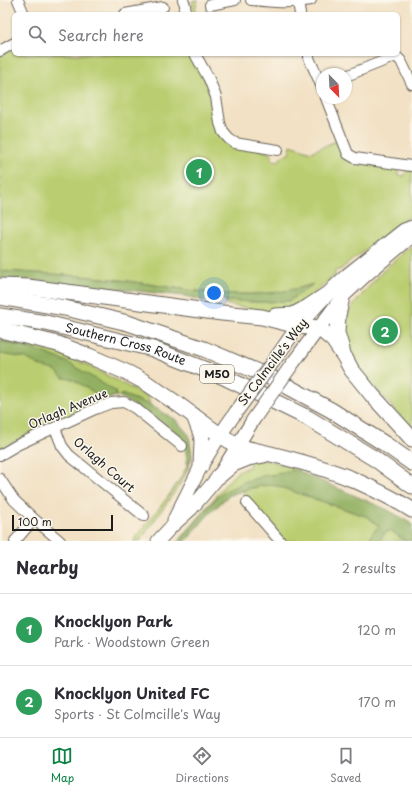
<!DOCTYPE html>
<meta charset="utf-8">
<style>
body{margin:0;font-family:"Playpen Sans",sans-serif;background:#f2f2f3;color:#2b2b33}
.compass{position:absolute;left:316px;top:68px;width:36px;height:36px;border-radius:50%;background:#fff;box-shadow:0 1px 3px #0004;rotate:156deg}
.scale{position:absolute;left:12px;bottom:10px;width:101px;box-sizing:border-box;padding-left:4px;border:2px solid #1c1c1c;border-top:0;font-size:11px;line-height:14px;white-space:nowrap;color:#1c1c1c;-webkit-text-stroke:3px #fbf7ec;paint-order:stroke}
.you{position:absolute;left:214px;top:293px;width:14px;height:14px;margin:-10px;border:3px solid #fff;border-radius:50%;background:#1a73e8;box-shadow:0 0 0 6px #1a73e833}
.badge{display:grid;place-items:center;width:26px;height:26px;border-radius:50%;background:#0b8043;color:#fff;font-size:13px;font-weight:700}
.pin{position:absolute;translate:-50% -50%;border:2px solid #fff;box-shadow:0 1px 4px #0006}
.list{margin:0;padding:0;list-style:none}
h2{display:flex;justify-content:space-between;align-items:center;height:52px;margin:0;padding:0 16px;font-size:17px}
h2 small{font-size:13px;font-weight:400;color:#7c7c81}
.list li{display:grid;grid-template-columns:26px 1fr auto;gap:12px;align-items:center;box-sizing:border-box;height:72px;padding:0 16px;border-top:1px solid #e1e1e2}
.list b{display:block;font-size:15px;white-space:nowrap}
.list p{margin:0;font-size:13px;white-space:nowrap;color:#7c7c81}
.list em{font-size:13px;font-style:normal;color:#7c7c81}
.icon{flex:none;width:22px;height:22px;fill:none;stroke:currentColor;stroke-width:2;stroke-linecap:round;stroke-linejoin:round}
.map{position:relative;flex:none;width:412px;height:541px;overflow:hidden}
.search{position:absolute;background:#fff;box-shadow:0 1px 3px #0004;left:12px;right:12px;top:12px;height:44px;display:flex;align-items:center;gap:10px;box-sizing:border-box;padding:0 14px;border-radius:6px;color:#7c7c81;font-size:15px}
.sheet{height:196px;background:#fff}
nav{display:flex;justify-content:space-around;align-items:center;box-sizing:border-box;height:56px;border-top:1px solid #e1e1e2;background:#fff;font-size:11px;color:#7c7c81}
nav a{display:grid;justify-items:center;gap:2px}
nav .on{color:#0b8043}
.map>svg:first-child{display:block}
.green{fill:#bacd70;stroke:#6b7446}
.forest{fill:#93b062;stroke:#58663f}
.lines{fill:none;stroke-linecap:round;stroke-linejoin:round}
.minor-casing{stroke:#676157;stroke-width:12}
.major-casing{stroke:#676157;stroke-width:15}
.highway-casing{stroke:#676157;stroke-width:17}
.minor{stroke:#fff;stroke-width:10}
.major{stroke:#fff;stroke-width:13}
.highway{stroke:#fff;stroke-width:15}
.major-bridge-casing{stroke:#676157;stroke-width:15;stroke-linecap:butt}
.major-bridge{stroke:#fff;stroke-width:13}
.labels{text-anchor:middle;stroke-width:3;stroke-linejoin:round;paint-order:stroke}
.shield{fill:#fbf7ec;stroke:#5f5e5a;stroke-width:1}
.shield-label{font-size:11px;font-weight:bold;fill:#1c1c1c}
.street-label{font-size:12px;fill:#1c1c1c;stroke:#fbf7ec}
</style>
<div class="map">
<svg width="412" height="541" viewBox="0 0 412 541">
<rect width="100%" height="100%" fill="#fbf7ec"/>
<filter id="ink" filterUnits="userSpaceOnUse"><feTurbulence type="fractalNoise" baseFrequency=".025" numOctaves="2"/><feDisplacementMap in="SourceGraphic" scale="8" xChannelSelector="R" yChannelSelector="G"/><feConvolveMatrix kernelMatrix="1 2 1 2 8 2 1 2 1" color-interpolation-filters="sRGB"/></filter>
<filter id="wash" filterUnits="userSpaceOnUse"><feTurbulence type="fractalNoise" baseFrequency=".012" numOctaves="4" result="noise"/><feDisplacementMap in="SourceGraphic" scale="16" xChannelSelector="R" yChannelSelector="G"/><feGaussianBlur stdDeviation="0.9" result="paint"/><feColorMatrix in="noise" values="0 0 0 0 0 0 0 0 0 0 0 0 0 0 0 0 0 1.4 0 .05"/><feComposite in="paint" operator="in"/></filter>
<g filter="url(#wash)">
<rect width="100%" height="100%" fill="#f2e1c4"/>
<path class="green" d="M193 0H199L197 2 194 14H190Z
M14 48V54H191C208 78 214 106 220 134L269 153 272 155V160L279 161C282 155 283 155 289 154L291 145 311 152 338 140 348 159 395 168 398 171V175L404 176 407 170H412V212L411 215 386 236 351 261 340 270H338L335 271V275L307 300 289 309 270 313 226 304V301L259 302 289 301 312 285C246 305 178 287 112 279 75 275 37 273 0 271V56Z
M412 245V430L359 368 345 345 344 331 347 316 351 308 365 291 387 267Z
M0 339 29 345 58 352 89 366 148 397 150 405 121 394V397L116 396 112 397 30 433 0 450V346L65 361 42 352 0 340Z
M192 456 188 469 178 487 140 541H133C154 514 178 488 192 456Z
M265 460 299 468 298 471 292 470 278 474 263 476 216 498 182 539 180 541H178C187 531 196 521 205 510 216 496 226 482 239 470L240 471 250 466 249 461Z
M270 485 277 486 368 517 379 526 374 531 368 541H284L242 491 260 486Z
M391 531 406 541H379L386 532Z"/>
<path class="forest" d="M0 271C37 273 75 275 112 279 179 287 247 306 313 284L289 301 259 302 226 301 216 297 205 301 185 296 81 285 0 278Z
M0 341 42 352 67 362 115 391 116 396 104 400 92 391 72 379 63 378 55 370 42 367 26 358 0 354Z
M121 394 150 405 171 417 175 419 189 435 192 456 187 467V458L185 448 180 435 121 397Z
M292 470 298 471 388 510 412 524V541H406L391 531 386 532 379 541H368L374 531 379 526 368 517 277 486 270 485 260 486 247 489 230 495 225 499 207 516 186 541H180L216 498 226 491 246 481 263 476 278 474Z"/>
</g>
<g filter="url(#ink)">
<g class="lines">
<g class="minor-casing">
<path id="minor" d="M18 0 24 14
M251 0C271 2 290 4 311 0
M298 2 300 14
M210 5 235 0
M125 14 163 7
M182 14C186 10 186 5 183 0
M0 51 14 43
M195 54 209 79 216 97 220 123 223 132 229 139 235 143 278 150
M309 54V58L322 87
M346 76 396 56 401 61 412 84
M326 98 348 154 355 158 411 166
M55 428 62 446 69 455 144 516
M0 455 17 445 95 409 111 403 124 402 135 408 182 446
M0 479 14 500 34 519 60 541
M247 503 280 541
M15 541 34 519"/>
</g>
<g class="major-casing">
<path id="major" d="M278 355 298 326 335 286 347 275 404 230 412 227
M293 363 342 297 368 273 412 236
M174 520 201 466 220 435 236 412
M158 541 171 527 191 509 219 476 253 420"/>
</g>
<g class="highway-casing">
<g id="highway">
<path d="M0 286 28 287 74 293 222 313 262 317 298 326 319 328 333 340 344 356 351 369 372 395 412 439"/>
<path d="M0 297 65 308 128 323 204 349 272 378 331 410 385 444 412 463"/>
<path id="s1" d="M0 316 46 323 153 349 224 377 308 418 375 459 412 486"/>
<path d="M275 316 293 315 308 307 326 295"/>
<path d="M0 330 58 344 89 356 128 373 145 382 179 405 220 435 238 446 245 448C281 456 317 465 352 479 372 488 393 498 412 510"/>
<path d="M342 349 337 333 338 315 342 297"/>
<path d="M194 416 201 434 202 440 201 466"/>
<path d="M219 476 233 464 248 458 264 455"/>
</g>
</g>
<use href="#minor" class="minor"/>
<use href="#major" class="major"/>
<use href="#highway" class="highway"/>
<g class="major-bridge-casing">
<path id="major-bridge" d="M236 412 278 355
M253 420 293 363"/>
</g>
<use href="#major-bridge" class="major-bridge"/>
</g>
</g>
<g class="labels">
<rect class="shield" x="200" y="365" width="34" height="18" rx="3"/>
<g class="shield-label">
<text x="217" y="378">M50</text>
</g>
<g class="street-label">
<text dy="4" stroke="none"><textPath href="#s1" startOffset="129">Southern Cross Route</textPath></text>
<text transform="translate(273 362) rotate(-53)" y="4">St Colmcille's Way</text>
<text transform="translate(68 409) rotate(-23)" y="4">Orlagh Avenue</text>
<text transform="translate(104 465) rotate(41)" y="4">Orlagh Court</text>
</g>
</g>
</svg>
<svg class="compass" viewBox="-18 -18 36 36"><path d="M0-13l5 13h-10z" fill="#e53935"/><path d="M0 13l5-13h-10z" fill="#7c7c81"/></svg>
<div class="scale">100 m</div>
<div class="you"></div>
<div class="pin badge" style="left:199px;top:172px;background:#2e9e5b">1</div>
<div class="pin badge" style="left:385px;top:331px;background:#2e9e5b">2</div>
<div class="search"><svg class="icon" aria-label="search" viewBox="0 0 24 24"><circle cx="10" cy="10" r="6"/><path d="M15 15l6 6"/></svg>Search here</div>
</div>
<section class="sheet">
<h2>Nearby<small>2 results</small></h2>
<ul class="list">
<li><span class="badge" style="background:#2e9e5b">1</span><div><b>Knocklyon Park</b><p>Park · Woodstown Green</p></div><em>120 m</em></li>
<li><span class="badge" style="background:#2e9e5b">2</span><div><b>Knocklyon United FC</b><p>Sports · St Colmcille's Way</p></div><em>170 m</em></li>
</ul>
</section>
<nav>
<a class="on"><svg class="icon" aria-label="map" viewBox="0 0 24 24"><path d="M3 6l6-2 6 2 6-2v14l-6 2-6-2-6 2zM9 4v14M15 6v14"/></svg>Map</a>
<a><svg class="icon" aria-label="directions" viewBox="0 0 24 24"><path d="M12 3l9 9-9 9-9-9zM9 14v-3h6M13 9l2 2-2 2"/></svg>Directions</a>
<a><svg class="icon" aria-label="saved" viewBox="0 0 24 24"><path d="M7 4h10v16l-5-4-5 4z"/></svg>Saved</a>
</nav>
